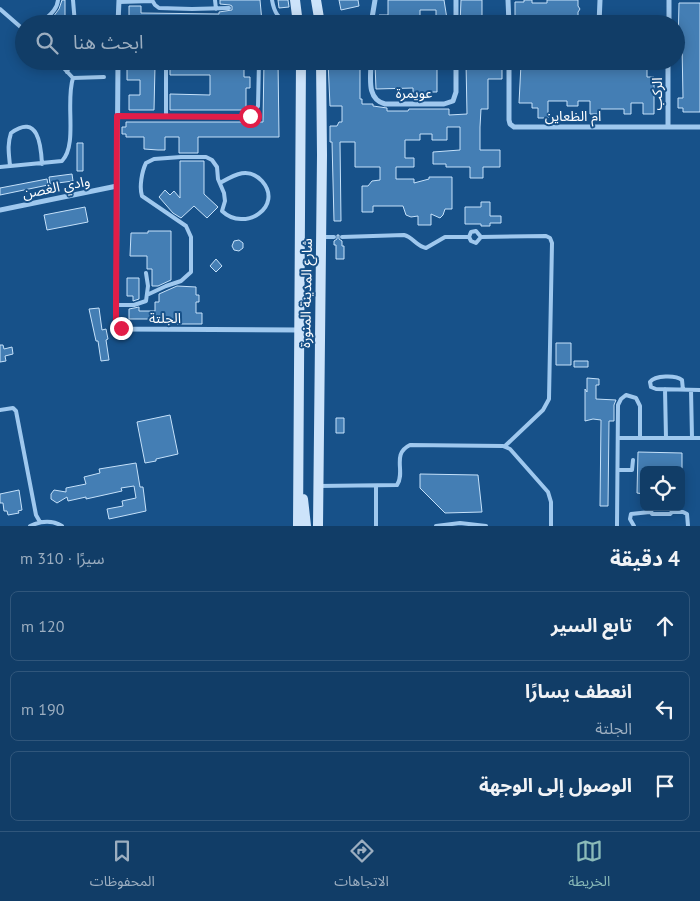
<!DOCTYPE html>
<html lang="ar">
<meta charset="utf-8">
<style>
body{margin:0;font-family:"PT Sans","Noto Sans Arabic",sans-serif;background:#1e4870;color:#f1f3f6;direction:rtl}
.controls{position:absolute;right:15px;bottom:15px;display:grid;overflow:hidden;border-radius:8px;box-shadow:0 2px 12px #0003}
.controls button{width:45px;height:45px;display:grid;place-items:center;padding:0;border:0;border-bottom:1px solid #30567b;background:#113d67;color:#f1f3f6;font:25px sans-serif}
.stop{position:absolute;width:15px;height:15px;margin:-11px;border:4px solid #e11d48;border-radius:50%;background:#fff}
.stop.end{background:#e11d48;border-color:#fff;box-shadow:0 1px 5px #0008}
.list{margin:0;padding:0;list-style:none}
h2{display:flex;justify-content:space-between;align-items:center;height:65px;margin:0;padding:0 20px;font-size:21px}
h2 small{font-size:16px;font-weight:400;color:#9caec0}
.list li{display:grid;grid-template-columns:32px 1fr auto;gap:15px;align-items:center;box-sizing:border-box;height:70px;margin:0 10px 10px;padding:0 10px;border:1px solid #30567b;border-radius:8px}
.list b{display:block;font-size:19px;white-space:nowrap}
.list p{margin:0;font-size:16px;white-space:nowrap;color:#9caec0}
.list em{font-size:16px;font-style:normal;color:#9caec0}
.icon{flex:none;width:28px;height:28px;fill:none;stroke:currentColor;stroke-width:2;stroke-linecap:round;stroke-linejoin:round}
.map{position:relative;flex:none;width:700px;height:526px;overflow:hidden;direction:ltr}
.search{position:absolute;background:#113d67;box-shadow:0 2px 12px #0003;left:15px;right:15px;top:15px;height:55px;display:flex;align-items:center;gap:12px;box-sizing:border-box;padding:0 18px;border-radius:28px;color:#9caec0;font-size:19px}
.sheet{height:305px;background:#113d67}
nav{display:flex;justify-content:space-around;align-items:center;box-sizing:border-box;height:70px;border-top:1px solid #30567b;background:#113d67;font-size:14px;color:#9caec0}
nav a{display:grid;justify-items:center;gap:2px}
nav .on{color:#8bbbb9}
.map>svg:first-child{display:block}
.building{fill:#447eb4;stroke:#c5e1fa}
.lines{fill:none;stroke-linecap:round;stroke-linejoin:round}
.lane{stroke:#9fc8ee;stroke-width:4}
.street{stroke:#9fc8ee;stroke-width:5}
.secondary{stroke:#cce3fa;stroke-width:10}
.route{stroke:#e11d48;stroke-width:6}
.labels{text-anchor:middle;stroke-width:4;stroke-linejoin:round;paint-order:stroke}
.street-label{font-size:14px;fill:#fff;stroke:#175189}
</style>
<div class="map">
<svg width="700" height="526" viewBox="0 0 700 526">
<rect width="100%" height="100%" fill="#175189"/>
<path class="building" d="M62 0H65V24H53V17L59 9Z
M220 0H260L262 22 250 24H129V6H141V13L219 14V12L232 10V6L230 5 220 4Z
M278 0H288L289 7 279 8Z
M339 0H358L359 6 341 10Z
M388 0H444L447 19H444V24H436V10H420V22L379 24V15H388Z
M461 0H482V17H475V24H460Z
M524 0H532V3H547V0H578V6L580 9 578 12V19L581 24H560V19H531V24H515V2H524Z
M679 3H700V112H683V108H678V98H683L682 45H678Z
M75 61H86V68H74Z
M170 61H244V77H250V88H246V110H170V94L210 95V75H170Z
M264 61H278L279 137H198V153H179V137H165V150H158L144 149V137H126V134H122V127H126V122H263Z
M328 61H360V99H362V104H373V106L387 108V111H408L409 109H449V115L467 114 466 62 502 61V79H488V109H481L480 127V150H500V167H483V178H470V167H446V164H433V152L460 150V127H447V140H432V134H420V140H405V158H414V167H396V179H414V183L429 179V177H452V209H445L443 215 440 218 431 214V225H418V216L411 217 406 215 403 206H373V212H362V186H368L372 181 380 180V167H355V142H340L341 221H334L332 142H330V126H337L339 122H342V106H330Z
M397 61H439V68H437V92H429V95H413V88L376 89 375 64 397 65Z
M531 61H574V66H588V61H647V77H654V114H643V103H631V114H624V109H601V114H590V101H578V106H567V101H548V118H538V108H532V103H519L521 64H531Z
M127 65 155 66 154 110H129V95H140V80H127Z
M77 143H83V171H77Z
M180 161H204V194L218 207 207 218 194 206 181 218 173 213 159 197 165 190 170 195 174 191 180 198Z
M72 174 73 181 50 184 49 177Z
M47 179 48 185 0 195V188Z
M481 202H490V216H501V223H490V226H481V224H465V207H481Z
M85 207 88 222 47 230 44 215Z
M148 231H171V280L158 286H152V269H147V256H130L131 233H148Z
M337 235H339V239L342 241V246H344V259H336V245H334V241L337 239Z
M239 240 243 243V248L239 251 234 250 232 246 234 241Z
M216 259 222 266 216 272 210 266Z
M127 278H139V299L133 301V296H127Z
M177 286 196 287V295H199V302H196V313H202V324H177V319H129V309L139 307V311H155V302H159V294Z
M99 308 102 330 106 329 108 339 106 340 109 360 101 361 98 341H96L89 309Z
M556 343H571V365H556Z
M0 345H3L4 349 12 347 13 354 5 356 6 361 0 362Z
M574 361H588V367H574Z
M587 378 599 379V385H596V399L616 400 614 405V421H609L608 506H600L601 420 593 419 585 421V389L587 392Z
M170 415 178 454 156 459V461L145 463 137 422Z
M336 418H344V433H336Z
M638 452 682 453V470H644V494L637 493Z
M136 463 140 487H143L146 511 109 519 107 509 123 506 122 501 136 498 134 486 121 488 122 491 86 499V497L68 501 67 497 57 503 51 499V494L54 490 66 492V488L86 484 84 477 100 473 99 469Z
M420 474 478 475 482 512 445 513 420 488Z
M19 490 22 510 18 511 19 513 8 515 7 511H4L3 503H0V494Z"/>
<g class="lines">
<path class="lane" d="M73 0 75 24
M152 0 155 5 159 8 192 9 229 8
M215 0 216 9
M272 0C274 12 278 19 290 24
M119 2 152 1
M0 9 24 30
M40 24C48 16 57 11 58 0
M57 61 73 78 104 77
M67 72 71 61
M166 115V61
M117 116 245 117C251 115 255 112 258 106L259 61
M10 166C9 154 7 145 11 133 38 113 41 145 42 164
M0 167 62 161C78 144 65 102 73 78
M323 237H334
M342 237 404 235C413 237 416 246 426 248L445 237H469L471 241 476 243 481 237 476 231 471 232 469 237
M481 237 546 236 550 238 552 243 549 399 543 410 505 446
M149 294 166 286 181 281 191 272V237L186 226 142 196C139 187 142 171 146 163L154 159 181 157H206L212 160 217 167 218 179 224 193 225 201 222 211C245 233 284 206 262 181 248 166 234 175 220 183
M116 305H134L146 301 148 286 146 273
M665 389 666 438
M683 390 682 380C676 375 655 375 650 382L651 387 656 389 700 390
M691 390 692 438
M0 410 13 408 16 411 36 515 40 522
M618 438H700
M618 470H632L633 460
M318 486 397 485C406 472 391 454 410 445L503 446 510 449 548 492 551 502V526
M376 486V526
M650 507 652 514H670L673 511V507
M673 512H683L687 514 688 526
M30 526C41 521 52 520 62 526
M436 526 460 523 486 526
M617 526 618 405 621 399 626 395 636 398 640 406V438
M634 526 630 519 631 514 650 512"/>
<path class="street" d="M456 0V24
M508 0 509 24
M118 24 119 0
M371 24 375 0
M599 24 600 0
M669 24V0
M118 61 116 323 124 329 299 330
M371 61C371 77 366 99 385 104H444L453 101 456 92V61
M509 61V120L510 124 514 127H700
M668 127V61
M0 210 117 186"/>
<path class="secondary" d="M295 0 298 24
M316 0 320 24
M303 499 306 526
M298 526 301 61
M318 526 322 155 321 61"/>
</g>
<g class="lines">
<path class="route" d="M121 328 116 323V320L117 116 245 117 250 116"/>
</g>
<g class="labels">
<g class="street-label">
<text x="414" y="98">عويمرة</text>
<text transform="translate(657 94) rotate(-90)" y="5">الركب</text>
<text x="573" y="121">ام الظعاين</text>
<text transform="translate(56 187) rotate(-11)" y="5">وادي الغصن</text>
<text transform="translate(306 293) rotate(-89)" y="5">شارع المدينة المنورة</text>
<text x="165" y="323">الجلتة</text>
</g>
</g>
</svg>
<div class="controls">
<button><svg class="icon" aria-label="locate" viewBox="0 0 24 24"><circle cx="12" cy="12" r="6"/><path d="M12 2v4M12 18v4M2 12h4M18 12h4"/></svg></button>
</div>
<div class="stop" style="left:250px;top:116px"></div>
<div class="stop end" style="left:121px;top:328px"></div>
<div class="search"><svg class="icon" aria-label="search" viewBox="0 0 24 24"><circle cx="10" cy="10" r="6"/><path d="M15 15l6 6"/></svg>ابحث هنا</div>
</div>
<section class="sheet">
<h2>4 دقيقة<small>سيرًا · 310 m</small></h2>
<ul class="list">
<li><svg class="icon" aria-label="ahead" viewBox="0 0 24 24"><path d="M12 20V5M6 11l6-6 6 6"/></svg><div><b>تابع السير</b></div><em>120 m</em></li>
<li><svg class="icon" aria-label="left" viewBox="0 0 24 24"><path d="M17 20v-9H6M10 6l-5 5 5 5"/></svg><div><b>انعطف يسارًا</b><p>الجلتة</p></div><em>190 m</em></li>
<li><svg class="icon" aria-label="arrive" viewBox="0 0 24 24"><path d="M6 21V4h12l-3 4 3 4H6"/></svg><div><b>الوصول إلى الوجهة</b></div></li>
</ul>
</section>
<nav>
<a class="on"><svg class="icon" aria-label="map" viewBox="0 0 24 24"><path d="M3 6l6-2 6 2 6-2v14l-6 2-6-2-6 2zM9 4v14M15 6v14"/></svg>الخريطة</a>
<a><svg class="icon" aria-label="directions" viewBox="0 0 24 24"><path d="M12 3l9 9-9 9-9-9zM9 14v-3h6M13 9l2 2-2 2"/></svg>الاتجاهات</a>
<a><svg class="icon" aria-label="saved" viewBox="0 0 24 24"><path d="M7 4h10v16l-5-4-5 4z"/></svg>المحفوظات</a>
</nav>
